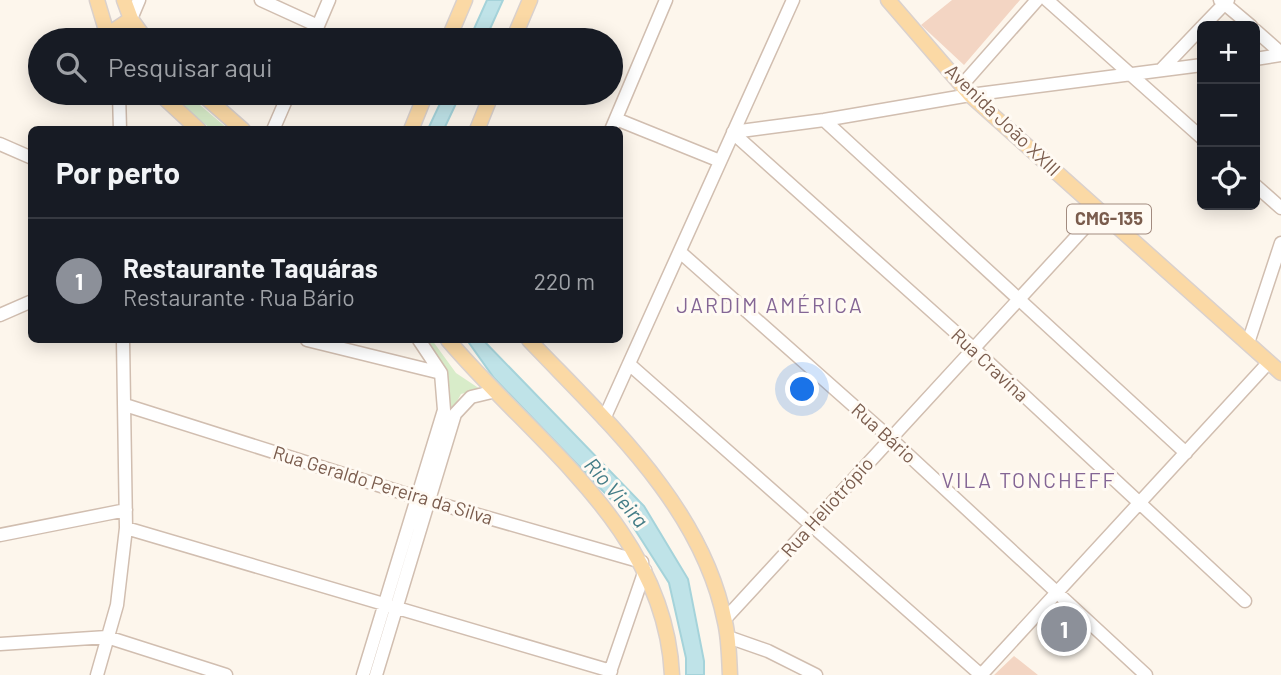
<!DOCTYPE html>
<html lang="pt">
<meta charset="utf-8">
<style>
body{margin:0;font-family:Barlow,sans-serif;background:#20242c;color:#f1f3f6}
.controls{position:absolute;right:21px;top:21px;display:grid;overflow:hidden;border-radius:10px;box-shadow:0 4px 18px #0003}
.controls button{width:63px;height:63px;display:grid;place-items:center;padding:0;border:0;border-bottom:2px solid #363941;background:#171b24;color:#f1f3f6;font:35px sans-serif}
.you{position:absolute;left:803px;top:390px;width:24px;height:24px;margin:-18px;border:5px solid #fff;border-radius:50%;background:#1a73e8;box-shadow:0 0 0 10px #1a73e833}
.badge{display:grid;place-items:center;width:46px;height:46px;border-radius:50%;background:#8c9099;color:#fff;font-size:23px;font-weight:700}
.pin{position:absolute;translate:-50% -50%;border:4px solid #fff;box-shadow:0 2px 7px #0006}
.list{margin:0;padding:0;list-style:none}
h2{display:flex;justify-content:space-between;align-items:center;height:91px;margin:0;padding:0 28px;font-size:30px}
h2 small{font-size:23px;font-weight:400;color:#9ea1a6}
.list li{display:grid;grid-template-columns:46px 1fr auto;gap:21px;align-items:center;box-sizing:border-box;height:126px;padding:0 28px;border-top:2px solid #363941}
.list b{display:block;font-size:26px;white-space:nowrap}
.list p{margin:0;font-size:23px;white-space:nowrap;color:#9ea1a6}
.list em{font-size:23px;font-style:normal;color:#9ea1a6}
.icon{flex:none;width:38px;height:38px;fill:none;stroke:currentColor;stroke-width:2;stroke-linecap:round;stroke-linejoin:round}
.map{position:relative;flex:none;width:1281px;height:675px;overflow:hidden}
.search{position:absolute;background:#171b24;box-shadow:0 4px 18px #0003;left:28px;top:28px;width:595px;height:77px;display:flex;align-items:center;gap:18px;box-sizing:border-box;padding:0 24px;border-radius:38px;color:#9ea1a6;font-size:26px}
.panel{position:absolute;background:#171b24;box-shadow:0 4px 18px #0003;left:28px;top:126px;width:595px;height:217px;border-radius:10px}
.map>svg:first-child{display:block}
.green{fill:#d8ecc9}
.water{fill:#bfe3e8;stroke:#a5d3da;stroke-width:2}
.building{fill:#f3d5c3}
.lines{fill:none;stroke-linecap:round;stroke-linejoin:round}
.minor-casing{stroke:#d1beb0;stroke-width:15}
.major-casing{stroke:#dad1cd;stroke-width:17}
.minor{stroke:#fff;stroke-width:12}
.major{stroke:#fbd9a5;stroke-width:14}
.labels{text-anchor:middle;stroke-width:6;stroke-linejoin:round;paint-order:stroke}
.shield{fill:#fffaf3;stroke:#a28b7f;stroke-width:2}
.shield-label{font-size:18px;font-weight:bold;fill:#7a5c4d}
.street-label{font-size:19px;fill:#7a5c4d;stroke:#fffaf3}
.neighbourhood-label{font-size:21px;letter-spacing:2px;fill:#846695;stroke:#fffaf3}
.water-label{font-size:21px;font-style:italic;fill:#437c86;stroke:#fffaf3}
</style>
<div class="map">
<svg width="1281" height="675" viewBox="0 0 1281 675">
<rect width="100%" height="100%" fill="#fdf6ec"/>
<path class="green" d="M167 93H186L228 129H211Z
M422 340H432L456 373 480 389 461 394 447 419C456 381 443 370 422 340Z"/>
<path class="water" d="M487 0H503L485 40H469Z
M445 93H461L444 129H428Z
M467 340H483L644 506 688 579 704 661V675H686V658L669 583 625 514 494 378Z"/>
<path class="building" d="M952 0H1020L964 65 921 25Z
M1059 607 1087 631 1068 652 1041 627Z
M1014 656 1038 675H994Z"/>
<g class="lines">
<g class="minor-casing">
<path id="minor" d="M261 0 318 26
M1047 0 1202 138
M1220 0 1251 26
M131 19 139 0
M1203 26 1228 0
M1255 30 1281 53
M312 40 329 0
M1255 59 1281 55
M1161 70 1202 27
M962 85 1037 0
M119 93 120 130
M616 119 720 161
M824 120 1186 453
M273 130 289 93
M611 130 666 0
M733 132 824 120 970 95 1202 65
M733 133 973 348 1245 601
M0 144 32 158
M1255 185 1281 208
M680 252 890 438 1146 675
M0 315 32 301
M307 340 441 373
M1248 343 1281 243
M629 364 981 675
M125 405 419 498 642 562
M604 419 793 0
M126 528 611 671
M0 535 126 510
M725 619 1100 211
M728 637 768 651 816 675
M0 644 107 637 226 675
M97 675 117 605 126 528 123 340
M363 675 444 410 441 373 419 340
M376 675 455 414 471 397 496 391
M609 675 645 570
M981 675 1269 362"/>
</g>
<g class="major-casing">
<path id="major" d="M97 0 109 40
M124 0 131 19 146 40
M888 0 970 95 1281 373
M110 40 116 29 131 19
M448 40 465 0
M513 40 530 0
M159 93 199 130
M201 93 243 130
M411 130 426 93
M477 130 492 93
M448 340C534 442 665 528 672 675
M529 340C606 421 702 506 725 622 729 639 729 657 730 675"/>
</g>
<use href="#minor" class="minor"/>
<use href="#major" class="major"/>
</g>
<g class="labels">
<rect class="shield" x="1067" y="204.5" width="84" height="29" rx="5"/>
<g class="shield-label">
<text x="1109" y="225">CMG-135</text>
</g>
<g class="street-label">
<text transform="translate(1003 120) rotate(44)" y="7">Avenida João XXIII</text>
<text transform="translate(990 365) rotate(43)" y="7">Rua Cravina</text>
<text transform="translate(884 433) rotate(42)" y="7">Rua Bário</text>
<text transform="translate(383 485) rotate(17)" y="7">Rua Geraldo Pereira da Silva</text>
<text transform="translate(827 507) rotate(-48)" y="7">Rua Heliotrópio</text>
</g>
<g class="neighbourhood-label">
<text x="770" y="313">JARDIM AMÉRICA</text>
<text x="1029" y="488">VILA TONCHEFF</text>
</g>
<g class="water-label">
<text transform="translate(616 493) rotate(49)" y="7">Rio Vieira</text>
</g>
</g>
</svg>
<div class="controls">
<button>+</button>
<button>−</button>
<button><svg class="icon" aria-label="locate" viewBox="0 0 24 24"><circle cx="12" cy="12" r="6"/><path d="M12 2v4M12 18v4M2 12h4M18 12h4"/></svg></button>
</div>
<div class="you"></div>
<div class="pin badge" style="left:1064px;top:629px">1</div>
<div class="search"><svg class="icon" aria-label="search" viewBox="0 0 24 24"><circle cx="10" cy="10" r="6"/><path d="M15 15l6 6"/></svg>Pesquisar aqui</div>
<section class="panel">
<h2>Por perto<small></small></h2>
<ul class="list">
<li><span class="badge">1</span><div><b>Restaurante Taquáras</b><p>Restaurante · Rua Bário</p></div><em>220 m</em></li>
</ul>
</section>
</div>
